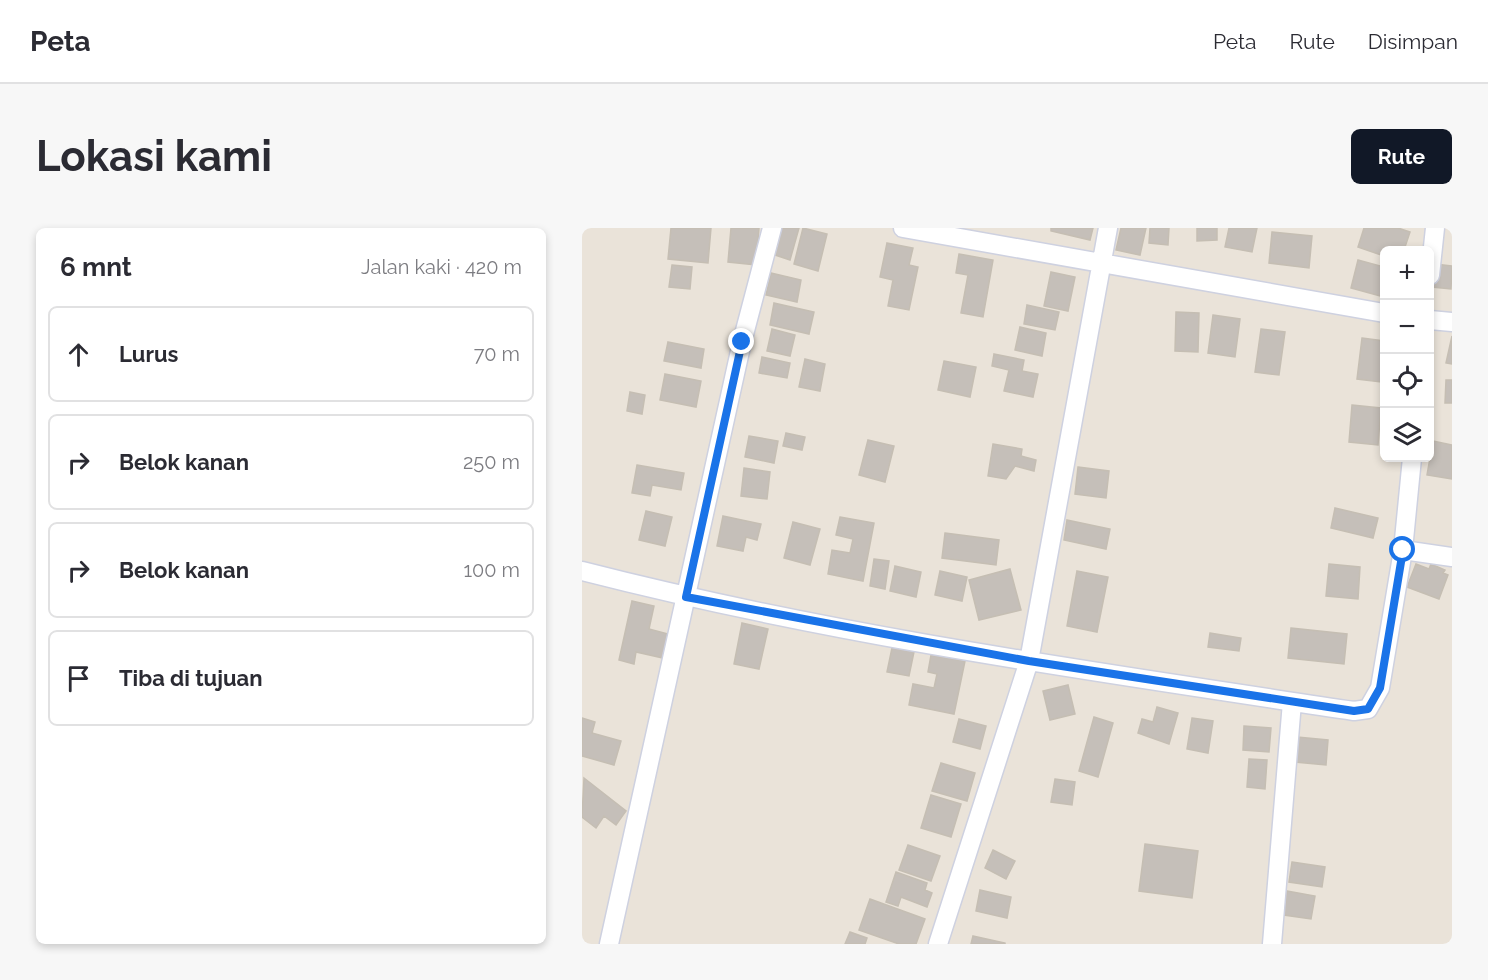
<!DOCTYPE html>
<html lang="id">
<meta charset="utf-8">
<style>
body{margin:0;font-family:Raleway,sans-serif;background:#f7f7f7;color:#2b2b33}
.controls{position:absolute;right:18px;top:18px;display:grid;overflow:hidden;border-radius:9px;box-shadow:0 3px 9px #0003}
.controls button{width:54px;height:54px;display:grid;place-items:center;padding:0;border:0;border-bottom:2px solid #e1e1e2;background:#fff;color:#2b2b33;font:30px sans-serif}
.stop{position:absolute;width:18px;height:18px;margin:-14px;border:4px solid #1a73e8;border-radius:50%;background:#fff}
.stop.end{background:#1a73e8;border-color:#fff;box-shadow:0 2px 6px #0008}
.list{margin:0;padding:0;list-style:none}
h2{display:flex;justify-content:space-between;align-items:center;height:78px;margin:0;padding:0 24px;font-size:26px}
h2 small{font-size:20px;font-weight:400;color:#7c7c81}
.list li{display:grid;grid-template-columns:39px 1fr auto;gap:18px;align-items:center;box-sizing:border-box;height:96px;margin:0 12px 12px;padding:0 12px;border:2px solid #e1e1e2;border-radius:9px}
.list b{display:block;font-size:22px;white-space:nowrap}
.list em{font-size:20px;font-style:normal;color:#7c7c81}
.icon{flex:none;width:33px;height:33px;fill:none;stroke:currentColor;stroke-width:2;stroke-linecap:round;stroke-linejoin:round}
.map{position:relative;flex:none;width:870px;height:716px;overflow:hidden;border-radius:9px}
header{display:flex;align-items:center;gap:36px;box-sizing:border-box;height:84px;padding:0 30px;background:#fff;border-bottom:2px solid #e1e1e2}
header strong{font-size:28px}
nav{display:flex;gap:33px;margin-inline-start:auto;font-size:21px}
.intro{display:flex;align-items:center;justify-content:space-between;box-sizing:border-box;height:144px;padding:0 36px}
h1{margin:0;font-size:42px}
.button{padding:15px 27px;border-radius:9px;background:#111827;color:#fff;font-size:21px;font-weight:700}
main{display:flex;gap:36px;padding:0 36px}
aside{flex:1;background:#fff;border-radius:9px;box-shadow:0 3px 9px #0003}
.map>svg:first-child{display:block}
.building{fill:#c5bfb9;stroke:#c5beb3;stroke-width:1.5}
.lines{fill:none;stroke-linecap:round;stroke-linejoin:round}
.street-casing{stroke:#ced1e0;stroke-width:21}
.street{stroke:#fff;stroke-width:18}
.route{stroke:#1a73e8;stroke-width:8}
</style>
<header>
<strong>Peta</strong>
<nav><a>Peta</a><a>Rute</a><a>Disimpan</a></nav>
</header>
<div class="intro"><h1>Lokasi kami</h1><a class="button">Rute</a></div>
<main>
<aside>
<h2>6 mnt<small>Jalan kaki · 420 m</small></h2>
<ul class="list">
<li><svg class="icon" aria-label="ahead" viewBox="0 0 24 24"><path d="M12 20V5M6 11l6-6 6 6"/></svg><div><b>Lurus</b></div><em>70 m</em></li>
<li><svg class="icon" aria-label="right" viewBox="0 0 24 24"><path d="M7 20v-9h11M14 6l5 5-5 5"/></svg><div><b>Belok kanan</b></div><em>250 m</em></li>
<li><svg class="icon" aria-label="right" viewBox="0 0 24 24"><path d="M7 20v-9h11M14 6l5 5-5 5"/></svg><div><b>Belok kanan</b></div><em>100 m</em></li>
<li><svg class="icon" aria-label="arrive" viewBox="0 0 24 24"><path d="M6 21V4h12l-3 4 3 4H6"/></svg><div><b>Tiba di tujuan</b></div></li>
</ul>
</aside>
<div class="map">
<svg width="870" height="716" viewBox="0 0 870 716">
<rect width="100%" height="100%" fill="#eae3d9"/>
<path class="building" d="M89 0H129L126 35 86 31Z
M149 0H177L174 37 146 34Z
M200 0H217L208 32 193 27Z
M221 0 245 6 236 43 212 36Z
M469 0H511L508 12 469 3Z
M539 0H564L558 27 534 22Z
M568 0H587L586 17 567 15Z
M615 0H635V12L615 13Z
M647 0H675L670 24 643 19Z
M782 0H816L828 4 822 22H802V28L776 19Z
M690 4 730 8 727 40 687 35Z
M305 15 331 20 327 37 336 39 327 82 306 78 311 52 298 49Z
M377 26 411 32 401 89 379 85 386 47 374 45Z
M776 32 802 39V69L769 60Z
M853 36 870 38 869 61 850 59Z
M90 37 110 39 108 61 87 59Z
M469 44 493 49 486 83 462 78Z
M189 45 219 52 215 74 184 67Z
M192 75 232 84 227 106 188 97Z
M445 77 477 84 473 102 442 96Z
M594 84 617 85 616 124 593 123Z
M631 87 658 91 653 129 626 125Z
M438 99 464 105 460 128 433 122Z
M190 101 213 107 208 128 185 123Z
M679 101 703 104 697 147 673 144Z
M870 108V136L864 135Z
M780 110 802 113 799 154 775 151Z
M86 114 122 121 119 140 82 133Z
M412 126 442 132 440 143 456 146 451 169 422 163 427 142 410 138Z
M180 129 208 135 205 150 177 145Z
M223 131 243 136 238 163 217 159Z
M362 133 394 139 388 169 356 162Z
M83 146 119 153 114 179 78 172Z
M864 152H870V175H863Z
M48 164 63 167 60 186 45 183Z
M770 177 799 180 796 217 767 214Z
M204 205 223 209 220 222 201 218Z
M167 208 196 213 192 235 163 229Z
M286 212 312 218 303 254 277 247Z
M851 213 870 217V251L845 247Z
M411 216 440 221 439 228 454 232 452 243 433 238 424 251 406 248Z
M55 237 102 245 99 262 70 257 68 268 50 265Z
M496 239 527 243 524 270 493 266Z
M162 240 188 244 185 271 159 268Z
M753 280 796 290 791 310 749 300Z
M64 283 90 289 83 318 57 312Z
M141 288 179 296 175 312 164 309 161 323 135 318Z
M258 289 292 295 281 353 246 346 250 322 268 325 271 311 254 307Z
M485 292 528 301 524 321 482 312Z
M211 294 238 301 228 337 202 330Z
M363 305 417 312 414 337 360 330Z
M292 331 307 333 303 361 288 358Z
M747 336 778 339 776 371 744 368Z
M834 336 847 341 849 336 863 342 861 345 866 347 857 371 825 359Z
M313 338 339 344 334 369 308 363Z
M428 341 439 382 397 392 387 352Z
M358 343 385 349 380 373 353 367Z
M495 343 526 349 515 404 485 398Z
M50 373 72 378 67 401 86 406 81 430 54 424 52 436 37 432Z
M160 395 186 401 177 441 152 436Z
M709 400 765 406 762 436 706 430Z
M628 405 659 410 657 423 626 419Z
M311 415 333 419 327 448 305 444Z
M349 427 383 433 372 486 327 477 331 456 352 460 355 446 346 444Z
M486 457 493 486 468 492 461 463Z
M575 479 596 485 587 516 556 505 560 491 571 494Z
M512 489 531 495 516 549 497 543Z
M0 490 13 494 10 505 39 513 32 537 0 528Z
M610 490 631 493 626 525 605 521Z
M377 491 404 498 398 521 371 514Z
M662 498 689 500 687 524 661 522Z
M715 509 746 512 744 537 713 534Z
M667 531 685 532 683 561 665 559Z
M359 535 393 545 385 573 350 563Z
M2 550 44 583 34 597 22 588 14 600 0 589Z
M473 551 493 554 490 577 469 574Z
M349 567 379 576 369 609 339 600Z
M563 616 616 623 610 670 557 663Z
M326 617 358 628 349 653 317 642Z
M411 622 433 633 424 651 403 640Z
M710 634 743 639 740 659 707 654Z
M314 644 345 655 343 662 350 665 345 679 319 669 316 678 304 674Z
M398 662 429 669 425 690 394 683Z
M705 663 733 668 729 691 702 687Z
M288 671 343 691 334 716H317L277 702Z
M268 704 285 710 283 716H263Z
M391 708 423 715V716H389Z"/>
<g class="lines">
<g class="street-casing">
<path id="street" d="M321 0 802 85
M848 47 853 0
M848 92 870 94
M830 230 821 322 870 329
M0 343C253 408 514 444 772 483L786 481 798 460 821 322
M27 716 160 114 190 0
M356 716 447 433 526 0
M690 716 710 474"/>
</g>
<use href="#street" class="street"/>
</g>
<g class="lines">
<path class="route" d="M160 114 104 369 447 433 772 483 786 481 798 460 821 322"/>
</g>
</svg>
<div class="controls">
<button>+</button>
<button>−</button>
<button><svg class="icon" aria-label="locate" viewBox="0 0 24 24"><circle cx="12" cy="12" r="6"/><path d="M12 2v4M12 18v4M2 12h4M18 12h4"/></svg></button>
<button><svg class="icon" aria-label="layers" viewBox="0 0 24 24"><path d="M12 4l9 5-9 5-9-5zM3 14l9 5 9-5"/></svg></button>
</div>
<div class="stop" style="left:821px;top:322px"></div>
<div class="stop end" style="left:160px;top:114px"></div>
</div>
</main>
